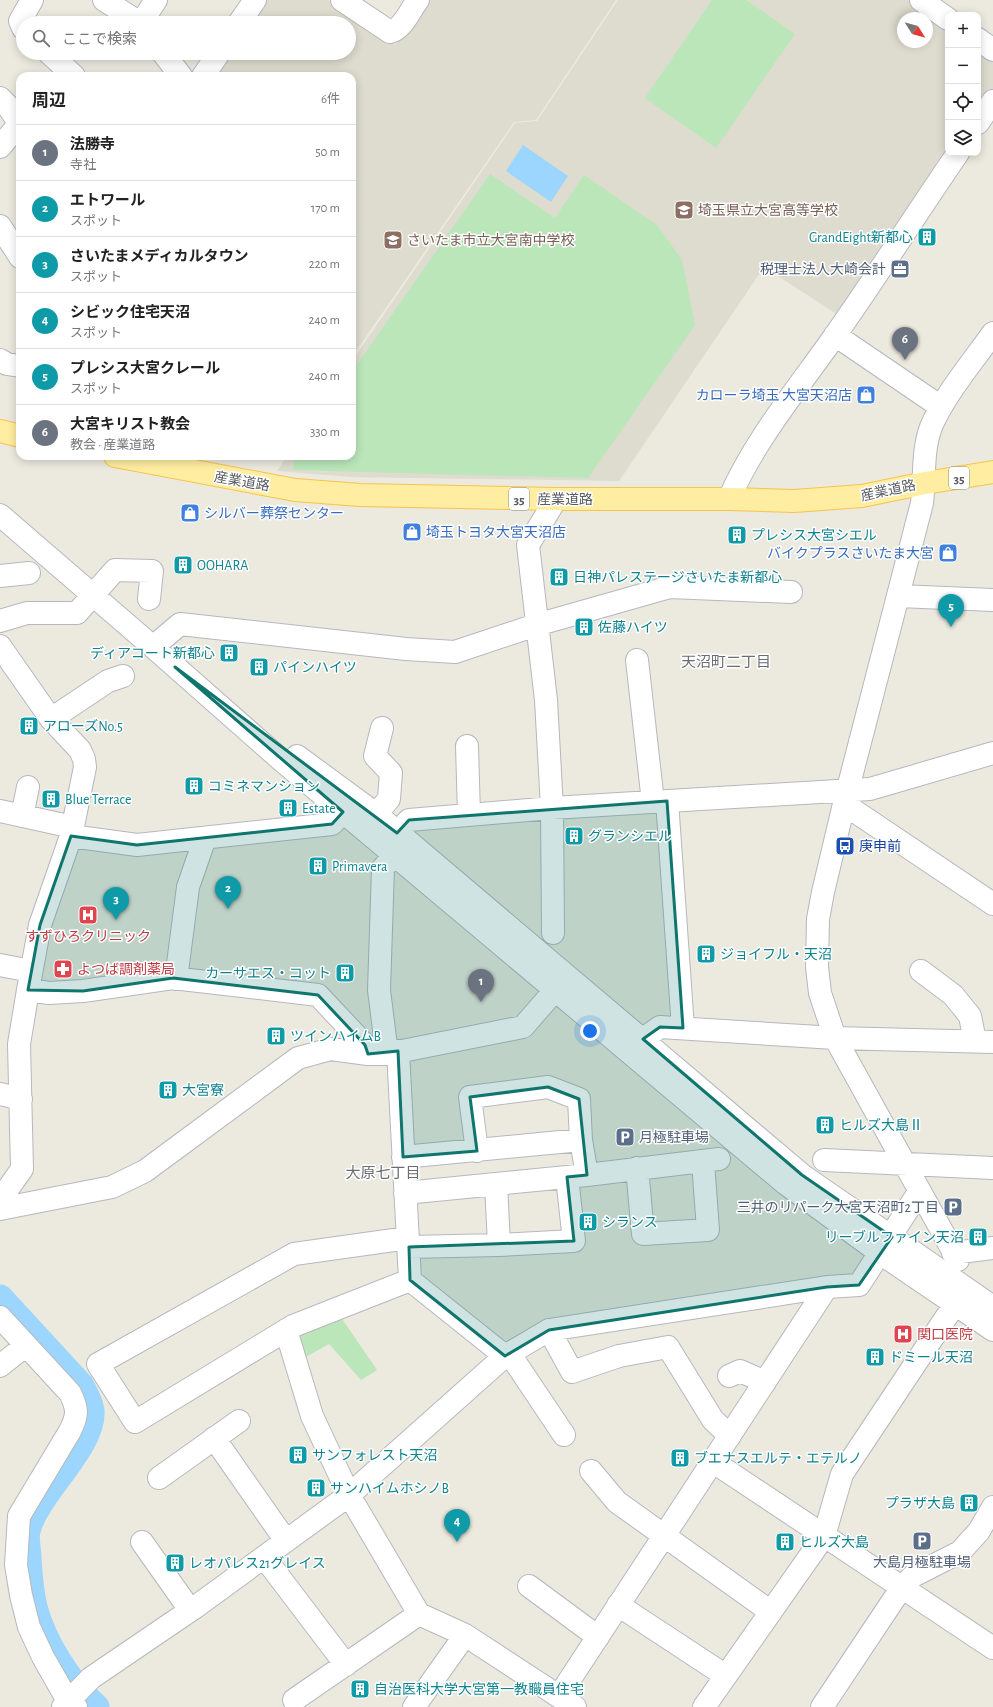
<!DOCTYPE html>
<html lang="ja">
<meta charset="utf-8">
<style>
body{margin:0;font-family:"Alegreya Sans","Noto Sans JP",sans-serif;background:#f6f6f6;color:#222}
.controls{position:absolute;right:12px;top:12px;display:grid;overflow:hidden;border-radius:8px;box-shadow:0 2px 10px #0003}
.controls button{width:36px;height:36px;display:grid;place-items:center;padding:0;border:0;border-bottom:1px solid #e0e0e0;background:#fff;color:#222;font:20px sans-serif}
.compass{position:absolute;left:897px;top:12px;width:36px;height:36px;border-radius:50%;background:#fff;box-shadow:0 2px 10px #0003;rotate:127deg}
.you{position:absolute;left:590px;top:1031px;width:14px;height:14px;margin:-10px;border:3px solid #fff;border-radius:50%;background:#1a73e8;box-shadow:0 0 0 6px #1a73e833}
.badge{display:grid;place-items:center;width:26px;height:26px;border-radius:50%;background:#f12a1f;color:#fff;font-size:13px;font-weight:700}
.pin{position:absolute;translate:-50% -33px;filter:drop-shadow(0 1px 2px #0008)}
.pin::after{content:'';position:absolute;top:21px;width:14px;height:12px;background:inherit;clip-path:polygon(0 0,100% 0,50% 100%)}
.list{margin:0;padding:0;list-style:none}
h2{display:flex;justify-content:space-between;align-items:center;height:52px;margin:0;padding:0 16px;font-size:17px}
h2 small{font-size:13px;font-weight:400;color:#767676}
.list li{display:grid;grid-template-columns:26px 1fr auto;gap:12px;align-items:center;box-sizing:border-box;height:56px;padding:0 16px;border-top:1px solid #e0e0e0}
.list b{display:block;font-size:15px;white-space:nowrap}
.list p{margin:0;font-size:13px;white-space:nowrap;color:#767676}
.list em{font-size:13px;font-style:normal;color:#767676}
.icon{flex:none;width:22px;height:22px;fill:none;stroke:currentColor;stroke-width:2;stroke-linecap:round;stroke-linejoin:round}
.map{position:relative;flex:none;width:993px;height:1707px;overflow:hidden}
.search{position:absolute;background:#fff;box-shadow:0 2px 10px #0003;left:16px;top:16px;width:340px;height:44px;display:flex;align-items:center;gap:10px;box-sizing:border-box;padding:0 14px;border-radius:22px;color:#767676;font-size:15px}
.panel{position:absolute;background:#fff;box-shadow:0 2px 10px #0003;left:16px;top:72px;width:340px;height:388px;border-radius:12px}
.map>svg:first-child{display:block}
.education{fill:#dedbcf;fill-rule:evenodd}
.green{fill:#bae6b9}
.water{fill:#9cd6ff}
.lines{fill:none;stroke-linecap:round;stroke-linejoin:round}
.river{stroke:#9cd6ff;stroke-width:27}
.minor-casing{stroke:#b5b8bd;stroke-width:24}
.major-casing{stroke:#f8c34c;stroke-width:24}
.minor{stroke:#fff;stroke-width:22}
.major{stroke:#ffeda1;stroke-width:22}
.marked{fill:#0f766e;fill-opacity:0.2;stroke:#0f766e;stroke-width:3;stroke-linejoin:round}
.labels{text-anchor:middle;stroke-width:3;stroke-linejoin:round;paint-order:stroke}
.shield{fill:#fff;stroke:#8a8d90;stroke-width:1}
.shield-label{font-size:13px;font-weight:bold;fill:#585c61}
.education-label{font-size:14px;fill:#785e54;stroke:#fff;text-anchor:start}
.culture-label{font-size:14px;fill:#0d838f;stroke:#fff;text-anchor:start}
.service-label{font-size:14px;fill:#4e5e75;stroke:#fff;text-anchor:end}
.shop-label{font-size:14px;fill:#366cbe;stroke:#fff;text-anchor:end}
.street-label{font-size:14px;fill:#585c61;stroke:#fff}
.transit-label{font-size:14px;fill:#164399;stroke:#fff;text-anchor:start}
.health-label{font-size:14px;fill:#be3a42;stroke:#fff;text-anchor:start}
.neighbourhood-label{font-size:15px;fill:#696e73;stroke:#fff}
</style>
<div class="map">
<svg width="993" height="1707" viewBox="0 0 993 1707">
<rect width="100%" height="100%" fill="#ece9df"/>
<path class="education" d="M262 0H328L395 45 426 0H616L536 120 514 122 352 357V76H210L226 53H349V23H246Z
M618 0H908L948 27V153L841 317 764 267 619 481 350 477 277 471 287 456H352V361L515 123 537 121ZM903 18H927V42H903Z
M978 48 993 58V92L978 114Z"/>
<path class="green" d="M712 0H746L795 34 716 148 645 98Z
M490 174 555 218 584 175 657 225 682 260 695 325 588 478 293 470 294 456H352V372Z
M338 1313 377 1370 361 1380 329 1344 302 1359 294 1331Z"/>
<path class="water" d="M523 145 568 176 551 202 506 171Z"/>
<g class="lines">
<path class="river" d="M0 1298 81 1386C85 1394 90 1402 91 1411 94 1446 35 1495 27 1531 25 1539 28 1550 28 1558 29 1574 30 1591 34 1607 43 1642 69 1683 96 1707"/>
<g class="minor-casing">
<path id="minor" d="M104 0 140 23
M342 0 390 32C403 29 410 10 418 0
M921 0 948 19
M141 23 156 0
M239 23 255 0
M23 28 20 21 32 0
M978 39 993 50
M49 53 74 76
M163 53 181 76
M203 76 219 53
M0 98 7 105 20 124
M978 123 993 101
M0 147 20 123
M0 226 20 257
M835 335 941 407
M0 360 7 364 20 366
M729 499C754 441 798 388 834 337 877 276 916 214 958 153
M0 515 153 647 280 759 786 1184 880 1253 993 1330
M0 576 29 573
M899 596 993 600
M0 621 27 613H77L115 570 152 571 149 599
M0 646 51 719 80 750 84 759 85 767 71 836 40 925 28 990 19 1044 22 1169 0 1200
M153 647 180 624 406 649 455 652 536 625 670 587 791 592
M637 660 653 802
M51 719 108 681 123 676
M467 746 469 815
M297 756 376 814 802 1175 993 1307
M667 801 683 1028
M844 804 993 904
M0 811 73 827
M376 814 389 799 391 773 375 756 382 728
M22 816 28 787
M397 833 409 820 552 808 870 789 993 753
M71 836 137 845 332 824 343 812
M553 933 552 808 546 700 528 545 556 499
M0 965 31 971
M921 971 953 995 970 1016 975 1041
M176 979 188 887 205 838
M28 990 49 993 83 991 173 978 318 995 365 1045 368 1054
M643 1039 660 1027 835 1038 993 1042
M398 1051 410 1280 505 1356
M387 1054 379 990 383 868 394 855
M0 1094 21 1099
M477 1151 470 1097 548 1087 579 1099 581 1140 587 1175
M403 1157 581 1140
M824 1160 993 1168
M637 1168 643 1234 708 1230 703 1162
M496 1184 499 1245
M405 1193 587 1175 719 1159
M0 1209 112 1187 145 1171 298 1058 331 1049 368 1054H387L523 1027 556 989
M408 1238 294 1254 98 1364 135 1422 293 1326 410 1280
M409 1247 499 1245 574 1241 567 1177
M953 1253 993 1248
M958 1260 835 1038 820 993 817 967 818 919 823 892 844 804 922 503C925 478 922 451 931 427 943 397 974 360 993 333
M0 1317 70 1393C78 1409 78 1415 70 1431L19 1516 16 1565 21 1595 29 1627 43 1657 68 1701 76 1707
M286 1330 312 1416 349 1495 419 1614 465 1635 575 1707
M549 1330 572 1372 619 1356 668 1347 713 1420 730 1436
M509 1353 564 1435
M0 1366 25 1346
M729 1376 740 1371 765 1382
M214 1438 286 1541
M712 1461 993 1648
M591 1471 617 1502 771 1612
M159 1478 239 1421
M142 1542 190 1610
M264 1557 346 1665
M529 1586 598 1637
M618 1605 726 1676
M559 1696 827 1287
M294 1700 419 1614
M63 1707 91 1678 194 1608 349 1495 505 1356 549 1330 827 1287 859 1285 919 1192
M414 1707 465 1635
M704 1707 824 1536 842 1474 955 1304
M822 1707 902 1587 913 1576 960 1552 979 1531 993 1507"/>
</g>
<g class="major-casing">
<path id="major" d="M0 431 20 436
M115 456 295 490 360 495 556 499H729L794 501 862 496 925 483 993 472"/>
</g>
<use href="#minor" class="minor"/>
<use href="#major" class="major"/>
</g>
<path class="marked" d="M175 667 397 833 409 820 667 801 683 1028 660 1027 643 1039 802 1175 892 1237 859 1285 827 1287 549 1330 505 1356 410 1280 409 1247 574 1241 567 1177 587 1175 579 1099 548 1087 470 1097 477 1151 403 1157 398 1051 368 1054 365 1045 318 995 173 978 83 991 28 990 40 925 71 836 137 845 332 824 343 812Z"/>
<defs>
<g id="school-square" transform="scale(1)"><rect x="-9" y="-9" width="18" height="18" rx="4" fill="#8d6e63" stroke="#fff"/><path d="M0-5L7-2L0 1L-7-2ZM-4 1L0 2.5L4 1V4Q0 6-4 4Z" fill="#fff"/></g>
<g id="building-square" transform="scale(1)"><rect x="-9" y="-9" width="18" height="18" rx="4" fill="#0f9aa8" stroke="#fff"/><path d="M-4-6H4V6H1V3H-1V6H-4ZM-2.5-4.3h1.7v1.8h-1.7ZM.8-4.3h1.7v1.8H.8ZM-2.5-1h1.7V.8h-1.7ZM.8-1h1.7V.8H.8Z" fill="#fff"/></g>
<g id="office-square" transform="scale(1)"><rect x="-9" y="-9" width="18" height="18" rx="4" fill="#5c6f8a" stroke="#fff"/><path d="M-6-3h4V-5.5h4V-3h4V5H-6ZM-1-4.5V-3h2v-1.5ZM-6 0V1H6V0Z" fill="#fff"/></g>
<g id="shop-square" transform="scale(1)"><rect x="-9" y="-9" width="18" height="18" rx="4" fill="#3f7fe0" stroke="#fff"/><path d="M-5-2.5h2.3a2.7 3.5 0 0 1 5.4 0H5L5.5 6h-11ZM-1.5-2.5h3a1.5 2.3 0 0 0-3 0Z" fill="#fff"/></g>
<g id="bus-square" transform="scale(1)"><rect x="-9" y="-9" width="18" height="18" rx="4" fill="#1a4fb4" stroke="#fff"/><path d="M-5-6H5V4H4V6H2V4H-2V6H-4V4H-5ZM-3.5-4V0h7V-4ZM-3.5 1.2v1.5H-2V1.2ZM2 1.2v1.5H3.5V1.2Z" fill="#fff"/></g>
<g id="hospital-square" transform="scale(1)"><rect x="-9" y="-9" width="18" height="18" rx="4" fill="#e0444e" stroke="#fff"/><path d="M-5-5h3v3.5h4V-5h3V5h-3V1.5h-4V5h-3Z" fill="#fff"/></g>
<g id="pharmacy-square" transform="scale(1)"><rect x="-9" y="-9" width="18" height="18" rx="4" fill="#e0444e" stroke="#fff"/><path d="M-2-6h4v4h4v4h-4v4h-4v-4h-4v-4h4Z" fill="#fff"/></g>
<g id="parking-square" transform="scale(1)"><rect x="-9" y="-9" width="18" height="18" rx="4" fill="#5c6f8a" stroke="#fff"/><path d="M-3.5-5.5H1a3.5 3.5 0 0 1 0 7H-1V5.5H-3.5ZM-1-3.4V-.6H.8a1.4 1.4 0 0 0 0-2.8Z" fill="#fff"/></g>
</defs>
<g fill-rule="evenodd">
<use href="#school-square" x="684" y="210"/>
<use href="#building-square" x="927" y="237"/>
<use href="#school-square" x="393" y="240"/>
<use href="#office-square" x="900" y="269"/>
<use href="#shop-square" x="866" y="395"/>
<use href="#shop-square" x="190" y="513"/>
<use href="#shop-square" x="412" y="532"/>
<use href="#building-square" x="737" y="535"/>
<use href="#shop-square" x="948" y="553"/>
<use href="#building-square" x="183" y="565"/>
<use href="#building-square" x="559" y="577"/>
<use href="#building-square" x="584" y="627"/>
<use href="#building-square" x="229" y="653"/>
<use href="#building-square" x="259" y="667"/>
<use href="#building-square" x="29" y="726"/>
<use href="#building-square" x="194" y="786"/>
<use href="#building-square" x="51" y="799"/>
<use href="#building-square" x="288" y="808"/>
<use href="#building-square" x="574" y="836"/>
<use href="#bus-square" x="845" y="846"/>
<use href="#building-square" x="318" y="866"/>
<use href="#hospital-square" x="88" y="915"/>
<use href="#building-square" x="706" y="954"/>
<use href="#pharmacy-square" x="63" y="969"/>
<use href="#building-square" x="345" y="973"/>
<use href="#building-square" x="276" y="1036"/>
<use href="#building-square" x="168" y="1090"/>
<use href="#building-square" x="825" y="1125"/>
<use href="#parking-square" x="625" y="1137"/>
<use href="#parking-square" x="953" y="1207"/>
<use href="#building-square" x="588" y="1222"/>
<use href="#building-square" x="978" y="1237"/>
<use href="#hospital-square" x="903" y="1334"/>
<use href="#building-square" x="875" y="1357"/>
<use href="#building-square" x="298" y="1455"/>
<use href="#building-square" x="680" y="1458"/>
<use href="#building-square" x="316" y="1488"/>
<use href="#building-square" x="969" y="1503"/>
<use href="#parking-square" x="922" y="1541"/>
<use href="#building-square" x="785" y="1542"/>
<use href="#building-square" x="175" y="1563"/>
<use href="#building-square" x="360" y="1689"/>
</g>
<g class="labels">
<g class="shield">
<rect x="949" y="467" width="20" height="22" rx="3"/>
<rect x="509" y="488" width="20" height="22" rx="3"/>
</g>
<g class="shield-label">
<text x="959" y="483">35</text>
<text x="519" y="504">35</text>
</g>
<g class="education-label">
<text x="698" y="215">埼玉県立大宮高等学校</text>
<text x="407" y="245">さいたま市立大宮南中学校</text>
</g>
<g class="culture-label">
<text x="913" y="242" text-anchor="end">GrandEight新都心</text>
<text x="751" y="540">プレシス大宮シエル</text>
<text x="197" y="570">OOHARA</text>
<text x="573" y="582">日神パレステージさいたま新都心</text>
<text x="598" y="632">佐藤ハイツ</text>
<text x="215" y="658" text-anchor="end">ディアコート新都心</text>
<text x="273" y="672">パインハイツ</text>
<text x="43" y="731">アローズNo.5</text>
<text x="208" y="791">コミネマンション</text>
<text x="65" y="804">Blue Terrace</text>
<text x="302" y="813">Estate</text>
<text x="588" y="841">グランシエル</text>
<text x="332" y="871">Primavera</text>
<text x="720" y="959">ジョイフル・天沼</text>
<text x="331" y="978" text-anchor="end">カーサエス・コット</text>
<text x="290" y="1041">ツインハイムB</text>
<text x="182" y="1095">大宮寮</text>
<text x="839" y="1130">ヒルズ大島Ⅱ</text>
<text x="602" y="1227">シランス</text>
<text x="964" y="1242" text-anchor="end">リーブルファイン天沼</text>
<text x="889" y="1362">ドミール天沼</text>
<text x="312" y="1460">サンフォレスト天沼</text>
<text x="694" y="1463">ブエナスエルテ・エテルノ</text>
<text x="330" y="1493">サンハイムホシノB</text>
<text x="955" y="1508" text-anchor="end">プラザ大島</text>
<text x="799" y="1547">ヒルズ大島</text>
<text x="189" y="1568">レオパレス21グレイス</text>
<text x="374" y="1694">自治医科大学大宮第一教職員住宅</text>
</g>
<g class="service-label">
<text x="886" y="274">税理士法人大崎会計</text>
<text x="639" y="1142" text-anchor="start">月極駐車場</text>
<text x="939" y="1212">三井のリパーク大宮天沼町2丁目</text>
<text x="922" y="1567" text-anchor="middle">大島月極駐車場</text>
</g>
<g class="shop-label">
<text x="852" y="400">カローラ埼玉 大宮天沼店</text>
<text x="204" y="518" text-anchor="start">シルバー葬祭センター</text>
<text x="426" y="537" text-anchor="start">埼玉トヨタ大宮天沼店</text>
<text x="934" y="558">バイクプラスさいたま大宮</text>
</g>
<g class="street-label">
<text transform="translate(242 481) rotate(10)" y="5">産業道路</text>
<text transform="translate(888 490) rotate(-12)" y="5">産業道路</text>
<text x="565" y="504">産業道路</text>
</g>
<g class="transit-label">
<text x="859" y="851">庚申前</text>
</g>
<g class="health-label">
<text x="88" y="941" text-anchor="middle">すずひろクリニック</text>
<text x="77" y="974">よつば調剤薬局</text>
<text x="917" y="1339">関口医院</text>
</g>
<g class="neighbourhood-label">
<text x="726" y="667">天沼町二丁目</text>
<text x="383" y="1178">大原七丁目</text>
</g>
</g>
</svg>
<div class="controls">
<button>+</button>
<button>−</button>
<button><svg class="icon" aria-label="locate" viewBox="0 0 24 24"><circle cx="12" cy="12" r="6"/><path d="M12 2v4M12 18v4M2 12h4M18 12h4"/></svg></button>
<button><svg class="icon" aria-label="layers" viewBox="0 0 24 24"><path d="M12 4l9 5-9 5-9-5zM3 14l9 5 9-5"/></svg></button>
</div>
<svg class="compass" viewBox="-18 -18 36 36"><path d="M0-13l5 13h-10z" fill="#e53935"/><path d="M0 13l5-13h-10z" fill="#767676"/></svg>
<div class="you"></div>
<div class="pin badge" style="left:481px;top:1002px;background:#6b7280">1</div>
<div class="pin badge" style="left:228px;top:909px;background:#0f9aa8">2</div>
<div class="pin badge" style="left:116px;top:920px;background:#0f9aa8">3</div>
<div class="pin badge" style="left:457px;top:1542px;background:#0f9aa8">4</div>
<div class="pin badge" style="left:951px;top:627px;background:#0f9aa8">5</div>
<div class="pin badge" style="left:905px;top:360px;background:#6b7280">6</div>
<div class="search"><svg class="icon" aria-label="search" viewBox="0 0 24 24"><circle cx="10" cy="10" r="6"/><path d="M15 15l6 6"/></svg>ここで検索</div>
<section class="panel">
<h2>周辺<small>6件</small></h2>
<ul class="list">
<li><span class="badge" style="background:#6b7280">1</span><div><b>法勝寺</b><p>寺社</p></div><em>50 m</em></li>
<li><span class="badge" style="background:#0f9aa8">2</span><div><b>エトワール</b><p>スポット</p></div><em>170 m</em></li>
<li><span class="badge" style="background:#0f9aa8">3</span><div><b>さいたまメディカルタウン</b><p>スポット</p></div><em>220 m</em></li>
<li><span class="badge" style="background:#0f9aa8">4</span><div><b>シビック住宅天沼</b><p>スポット</p></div><em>240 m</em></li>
<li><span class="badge" style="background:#0f9aa8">5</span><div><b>プレシス大宮クレール</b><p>スポット</p></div><em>240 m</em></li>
<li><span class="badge" style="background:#6b7280">6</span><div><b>大宮キリスト教会</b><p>教会 · 産業道路</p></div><em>330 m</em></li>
</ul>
</section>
</div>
